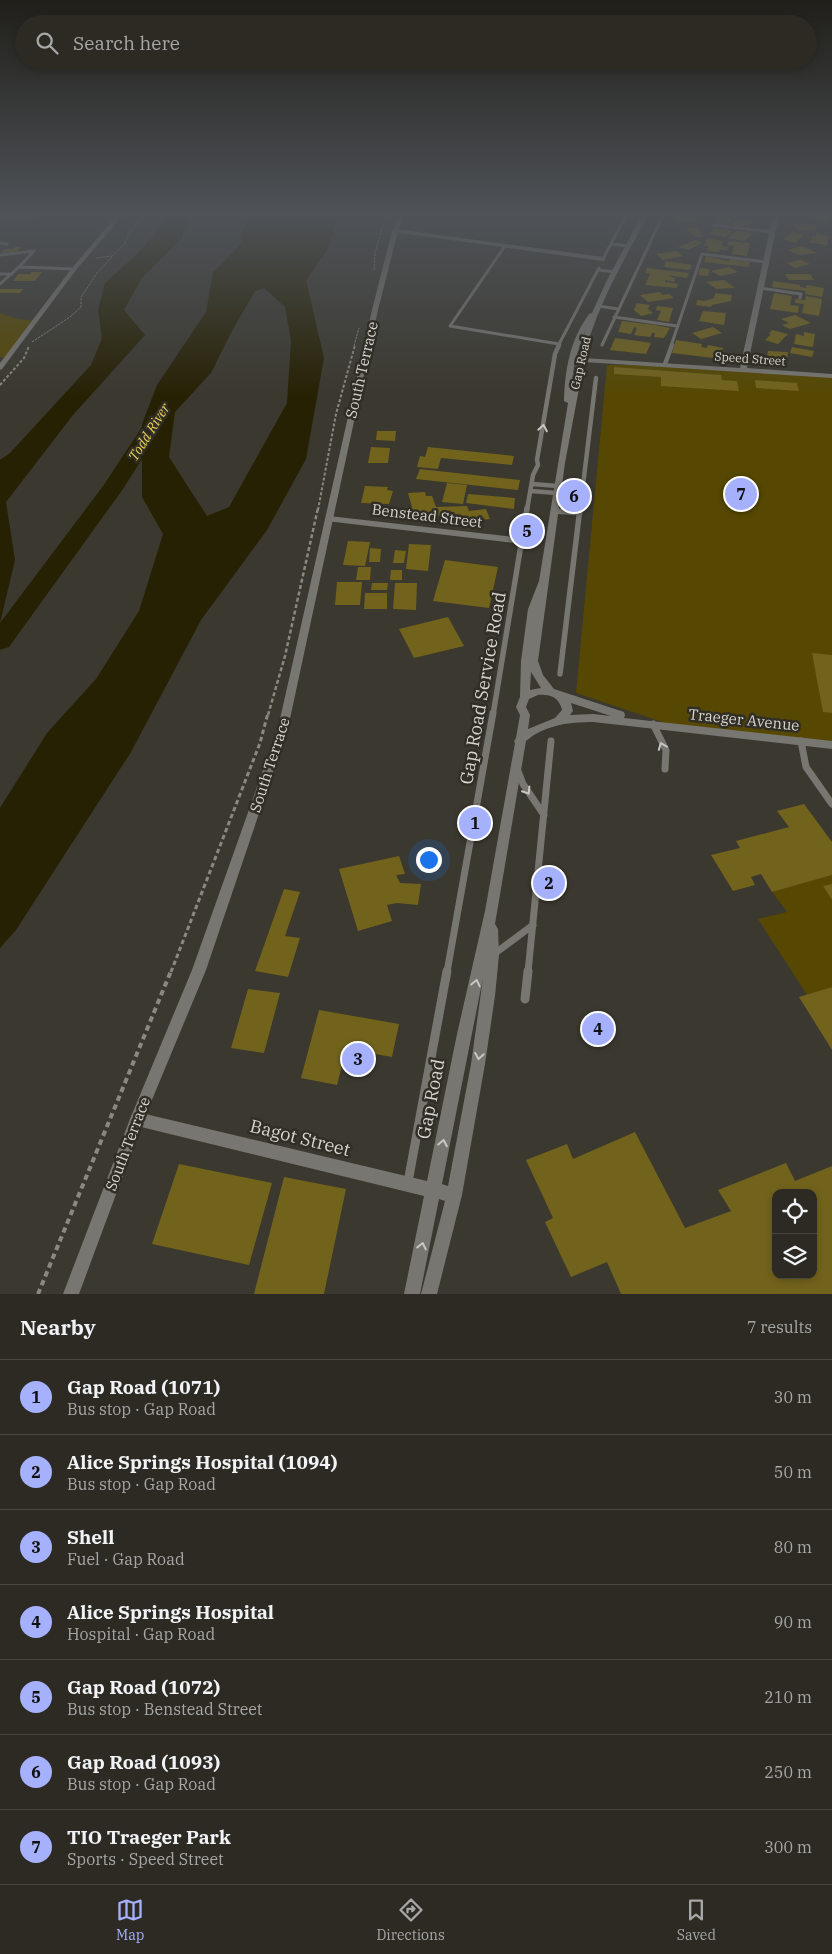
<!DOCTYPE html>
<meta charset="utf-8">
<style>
body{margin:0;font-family:"IBM Plex Serif",serif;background:#34322b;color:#f1f3f6}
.controls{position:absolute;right:15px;bottom:15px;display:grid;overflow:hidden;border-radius:10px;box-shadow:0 2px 8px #0003}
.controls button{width:45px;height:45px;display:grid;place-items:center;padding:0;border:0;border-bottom:1px solid #484641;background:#2c2a23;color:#f1f3f6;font:25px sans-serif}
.you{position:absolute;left:428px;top:859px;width:18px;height:18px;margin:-12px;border:4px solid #fff;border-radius:50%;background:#1a73e8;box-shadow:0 0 0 8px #1a73e833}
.badge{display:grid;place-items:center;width:32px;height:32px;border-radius:50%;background:#a5b1fc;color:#111;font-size:16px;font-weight:700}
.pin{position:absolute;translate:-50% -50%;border:2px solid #fff;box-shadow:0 1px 5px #0006}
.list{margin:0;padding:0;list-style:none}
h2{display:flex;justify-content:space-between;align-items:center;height:65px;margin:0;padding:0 20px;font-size:21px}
h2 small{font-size:16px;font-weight:400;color:#a6a7a6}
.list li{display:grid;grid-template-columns:32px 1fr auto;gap:15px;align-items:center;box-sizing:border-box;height:75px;padding:0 20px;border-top:1px solid #484641}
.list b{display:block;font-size:19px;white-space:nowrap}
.list p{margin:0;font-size:16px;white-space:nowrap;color:#a6a7a6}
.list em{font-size:16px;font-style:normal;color:#a6a7a6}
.icon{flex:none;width:28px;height:28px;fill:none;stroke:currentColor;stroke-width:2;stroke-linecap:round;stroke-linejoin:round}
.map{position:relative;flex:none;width:832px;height:1294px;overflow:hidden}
.search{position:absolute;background:#2c2a23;box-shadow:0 2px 8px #0003;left:15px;right:15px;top:15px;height:55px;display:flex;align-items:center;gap:12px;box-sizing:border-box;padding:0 18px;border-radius:28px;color:#a6a7a6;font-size:19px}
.sheet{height:590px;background:#2c2a23}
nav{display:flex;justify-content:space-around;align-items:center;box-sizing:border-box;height:70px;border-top:1px solid #484641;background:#2c2a23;font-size:14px;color:#a6a7a6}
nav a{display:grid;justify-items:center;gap:2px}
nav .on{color:#a5b1fc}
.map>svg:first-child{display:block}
.green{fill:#564802}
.water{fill:#272104;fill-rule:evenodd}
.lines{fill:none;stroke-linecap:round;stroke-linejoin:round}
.river{fill:#272104;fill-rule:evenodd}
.building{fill:#72631c;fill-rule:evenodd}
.path-far4{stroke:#8a8881;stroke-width:1;stroke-dasharray:2.5 1;stroke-linecap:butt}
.path-far3{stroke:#8a8881;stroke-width:2;stroke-dasharray:3 2;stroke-linecap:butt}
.path-far2{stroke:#8a8881;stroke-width:2.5;stroke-dasharray:4 2.5;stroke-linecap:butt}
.path-far1{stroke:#8a8881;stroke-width:3;stroke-dasharray:4.5 3;stroke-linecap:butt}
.path{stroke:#8a8881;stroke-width:4;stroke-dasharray:5.5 4;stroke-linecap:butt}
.service-far4{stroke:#777671;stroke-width:3}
.service-far3{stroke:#777671;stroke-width:4.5}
.service-far2{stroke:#777671;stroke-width:5.5}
.service-far1{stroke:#777671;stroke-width:7}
.service{stroke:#777671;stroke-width:9}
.minor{fill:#777671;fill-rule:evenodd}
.tertiary{fill:#777671;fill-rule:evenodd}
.oneway{stroke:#c8c7c1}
.labels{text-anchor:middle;stroke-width:5;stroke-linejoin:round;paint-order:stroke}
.far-street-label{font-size:12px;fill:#d6d5cf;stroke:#302e25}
.far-water-label{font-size:14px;font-style:italic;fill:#ecd157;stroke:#302e25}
.street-label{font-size:15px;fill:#d6d5cf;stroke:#302e25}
.near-street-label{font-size:18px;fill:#d6d5cf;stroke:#302e25}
</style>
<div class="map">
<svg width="832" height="1294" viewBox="0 0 832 1294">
<rect width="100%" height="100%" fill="#3a382f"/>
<path class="green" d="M0 313 14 318 35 321 9 357H0Z
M665 364 832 376V745L680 728 576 693 607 365Z
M832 875V884L823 886 832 900V987L807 995 758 919 787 912 772 892Z"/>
<path class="water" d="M167 215H188L182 238 141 279 124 310 145 335 73 415 6 502 15 560 0 623V460L10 453 91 365 102 338 98 310 105 283 137 254 160 228Z
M251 215H340L326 252 306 280 324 358 306 459 267 530 201 620 131 752 16 930 0 948V808L47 733 96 679 139 611 163 534 142 497V424L157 385 206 312 213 272 242 243 240 235ZM264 288 285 307 291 341 287 403 229 507 207 516 169 457 175 412 211 373 233 329 255 291Z"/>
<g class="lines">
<path class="river" d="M161 407 168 409 171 413 123 489 9 647 0 650V623L103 486 154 409Z"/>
</g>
<path class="building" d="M5 215H37L33 219 2 218Z
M722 215 735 218 727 224 713 221Z
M815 215H830L829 222 818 221 815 219Z
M692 216 697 221 679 222 675 218Z
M741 218 754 221 749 226 745 225 741 227 732 225Z
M793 223 815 225 818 229 799 231Z
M696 227 704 237H694L686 228Z
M715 227 720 229 732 231 725 237 709 234Z
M736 231H742L752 234 744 241 728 238Z
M792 232 804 235 795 243 783 239Z
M816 233 829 237 827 245 811 243 812 236H816Z
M707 238 723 241 722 246 728 247 727 250 720 249 719 252 707 251 708 246H704Z
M695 240 703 243 688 250 678 247Z
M728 241 750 243 747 256 732 254 734 246 727 245Z
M802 246 818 253 799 255 787 250Z
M15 247H21L18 251 1 253 4 249H13Z
M677 251 683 256 663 260 656 254Z
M706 256 729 261 730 259 749 262V267L704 262Z
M801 260 810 264 795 268 786 263Z
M666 261 692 265 690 270 664 267Z
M729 267 738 272 721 276 711 271Z
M647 268 689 273 687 278 667 275 675 278 674 282 665 280V282L678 284 677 288 654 286 645 285 650 274 645 273Z
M700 268 710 269 708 276 698 275Z
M32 272H42L35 281H13L18 274H30Z
M785 274H810L814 280H789Z
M724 280 735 288 717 289 706 282Z
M773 281 800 285V287L806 288V285L824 288 822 297 805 294 806 291 772 287Z
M0 289H23L20 293H0Z
M659 292 663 295 669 294 674 298 648 302 640 295Z
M715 293 732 295 731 301 712 305 711 307 696 305 697 300 704 301 714 298Z
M774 293 792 296 790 305 799 306 798 313 770 309Z
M806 296 822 299 819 316 802 313 804 304 795 303V299L805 300Z
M637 303 650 305 648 309 653 313 641 316 634 310Z
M657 306 673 308 669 322 657 320 661 311 656 310Z
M703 311 726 313 724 325 699 321Z
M795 315 811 323 790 329 782 325 789 323 781 319Z
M622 321 655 325 670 328 664 338 654 337 655 333H652L650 337 634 335 637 328 634 327 631 334 618 332Z
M713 327 722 333 701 339 692 333Z
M772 330 788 334 778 344 765 340 771 334H769Z
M804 332 815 334 813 347 794 344 796 334 804 336Z
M615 338 631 340 651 343 646 354 610 350Z
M676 340 702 344 701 347 707 348 708 345 723 348 722 350 724 351 722 359 672 353Z
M792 347 814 351 812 357 790 353Z
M768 351 788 352 787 360 767 357Z
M614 367 721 375 722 380 737 381 739 391 661 386V377L614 374Z
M755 380 797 383 799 391 756 388Z
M377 431H396L395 441 376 440Z
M371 447 390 448 388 463H368Z
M428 447 514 456 512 465 441 458 438 469 417 467 420 456 425 457Z
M420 469 520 480 518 490 416 479Z
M447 483 467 485 463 504 442 502Z
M365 486 388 487 387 490 393 491 389 504 361 503Z
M425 492 426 496H432L436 507 467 506 469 511 486 509 490 519 461 522 459 517 445 519 444 515 425 517 424 514 406 516 404 508 412 507 408 493Z
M468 494 515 498 514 509 466 503Z
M348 541 370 542 365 566 343 565Z
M409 544 431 545 428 571 406 569Z
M370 548 381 549 380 562H369Z
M395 550 406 551 404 563H393Z
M445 560 498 567 489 608 433 601Z
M358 567H371L370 580H356Z
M391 570H402V580H390Z
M337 582H362L360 605H335Z
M372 583H388L387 590H371Z
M395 583H417L416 610 393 609Z
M365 593H387V609H364Z
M448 617 464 646 414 658 399 629Z
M812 653 832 655V713L823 712Z
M804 804 832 842V875L772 892 761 874 751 877 755 885 733 891 711 855 740 848 736 841 789 827 777 811Z
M399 856 405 874 396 875 400 883 421 884 418 905 397 903 387 905 392 921 358 931 339 869Z
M832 884V900L823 886Z
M284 889 300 892 285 936 300 938 288 977 255 971Z
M832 987V1050L799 997Z
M248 989 280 993 264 1053 231 1048Z
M319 1010 399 1024 392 1057 346 1049 337 1085 301 1078Z
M635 1132 685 1228 731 1211 718 1190 786 1163 795 1181 832 1166V1294H621L607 1262 571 1277 545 1222 553 1218 526 1160 567 1144 573 1159ZM776 1193H813V1275H776Z
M179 1164 272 1183 249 1265 152 1244Z
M284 1177 346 1189 324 1294H254Z"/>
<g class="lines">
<path class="path-far4" d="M96 258 113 256
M374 270 375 253 386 215
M32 342 70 317 81 307V297L97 273 125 243 129 233 143 215
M354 346 359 328"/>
<path class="path-far3" d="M0 385 24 358 29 346
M318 510 336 414 355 345"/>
<path class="path-far2" d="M268 715 285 656 318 508"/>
<path class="path-far1" d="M171 972 260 743 268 713"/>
<path class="path" d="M38 1294 171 971"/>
<path class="service-far4" d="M713 225 772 232
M0 243 7 244
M611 244 629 246
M505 246 450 326 559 344
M0 255 34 251 19 267
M603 259 626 215
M598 270 616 272
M0 274H12
M0 284 19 267 74 269
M760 288 801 294 800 298
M599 306 618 309
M614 317 677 326
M602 345 663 215
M558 346 599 268
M671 346 702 254 766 262"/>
<path class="service-far3" d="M665 364 672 345
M532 484 558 486
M531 491 557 493
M527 510 533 475 538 465 537 460 555 354 559 345
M580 510 596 378"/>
<path class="service-far2" d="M555 511 580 513
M560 674 580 508
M493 715 527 508"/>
<path class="service-far1" d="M653 724 666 750 665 769
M801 741 806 767 832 804
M518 771 523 784 544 815
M494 954 533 925
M447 972 493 713
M528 972 551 741"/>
<path class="service" d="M525 999 528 971
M408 1182 447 971"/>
<path class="minor" d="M117 215H123L76 270 2 369 0 370V363L72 268Z
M642 215H648C624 261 596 306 584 358L740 368 773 215H779L747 368 832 374V378L584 362 565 463 538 661 543 675 554 689 624 712 625 715 624 718 832 741V749L593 722C569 722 545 725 526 741L495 924 498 929 499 955 495 996 485 1064 462 1195 437 1294H421L445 1201 439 1199 420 1294H404L424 1196 137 1126 132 1124 130 1119 132 1114 137 1112 427 1181 457 1034 485 911 515 743 514 741 516 738 520 715 516 707 520 697 521 661 528 609 539 581 568 403 564 401C565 369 570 340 589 314L592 313 606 282ZM586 328 578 357H576ZM575 361H577L572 380ZM531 672 541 688 530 690ZM538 695C550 694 559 697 562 710L555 718 528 729 530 715 526 707 529 699ZM571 703 611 716 593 714 570 715 573 711ZM483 978 471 1064 448 1186 442 1184Z
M395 229 603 257 606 259 603 261 393 232V230Z
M329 516 523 538 527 541 523 544 326 521 325 519Z"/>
<path class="tertiary" d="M398 215H404L398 231 378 310 288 728 206 970 144 1119 79 1294H63L130 1119 192 970 278 728 372 310 392 231Z"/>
</g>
<defs><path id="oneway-chevron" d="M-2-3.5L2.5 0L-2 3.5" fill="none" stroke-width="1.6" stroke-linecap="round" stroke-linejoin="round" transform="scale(1.25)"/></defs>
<g class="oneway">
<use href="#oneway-chevron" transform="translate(543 428) rotate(-80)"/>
<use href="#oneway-chevron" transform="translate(662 746) rotate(-111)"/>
<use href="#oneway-chevron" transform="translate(527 791) rotate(58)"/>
<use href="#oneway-chevron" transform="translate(476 983) rotate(-78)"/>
<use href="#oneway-chevron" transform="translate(479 1056) rotate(99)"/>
<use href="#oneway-chevron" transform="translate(443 1143) rotate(-79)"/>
<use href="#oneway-chevron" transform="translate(422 1246) rotate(-78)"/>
</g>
<linearGradient id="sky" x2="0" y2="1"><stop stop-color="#201f1a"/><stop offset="0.54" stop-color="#4f5358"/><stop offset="1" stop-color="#4f5358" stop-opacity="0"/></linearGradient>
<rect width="832" height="396" fill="url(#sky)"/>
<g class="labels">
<g class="far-street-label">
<text transform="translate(750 359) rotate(4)" y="4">Speed Street</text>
<text transform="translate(581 363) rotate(-77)" y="4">Gap Road</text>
</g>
<g class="far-water-label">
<text transform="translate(149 432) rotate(-58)" y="5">Todd River</text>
</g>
<g class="street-label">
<text transform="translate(362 370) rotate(-77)" y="5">South Terrace</text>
<text transform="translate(427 516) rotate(7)" y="5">Benstead Street</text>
<text transform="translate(744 720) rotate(6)" y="5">Traeger Avenue</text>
<text transform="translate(270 765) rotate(-72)" y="5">South Terrace</text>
<text transform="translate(128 1144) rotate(-69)" y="5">South Terrace</text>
</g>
<g class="near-street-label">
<text transform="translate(483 688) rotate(-80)" y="6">Gap Road Service Road</text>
<text transform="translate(431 1099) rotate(-79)" y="6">Gap Road</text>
<text transform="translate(300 1138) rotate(14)" y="6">Bagot Street</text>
</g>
</g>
</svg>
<div class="controls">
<button><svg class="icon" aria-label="locate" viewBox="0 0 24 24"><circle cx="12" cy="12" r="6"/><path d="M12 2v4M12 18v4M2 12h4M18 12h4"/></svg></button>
<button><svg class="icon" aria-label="layers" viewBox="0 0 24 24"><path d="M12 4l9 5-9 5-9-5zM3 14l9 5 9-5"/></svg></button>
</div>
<div class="you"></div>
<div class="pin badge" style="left:475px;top:823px">1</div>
<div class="pin badge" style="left:549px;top:883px">2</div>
<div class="pin badge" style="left:358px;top:1059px">3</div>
<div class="pin badge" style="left:598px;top:1029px">4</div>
<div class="pin badge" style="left:527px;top:531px">5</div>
<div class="pin badge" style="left:574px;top:496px">6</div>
<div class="pin badge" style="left:741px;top:494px">7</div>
<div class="search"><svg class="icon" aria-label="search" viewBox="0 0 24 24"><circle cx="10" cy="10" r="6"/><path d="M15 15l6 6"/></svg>Search here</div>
</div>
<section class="sheet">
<h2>Nearby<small>7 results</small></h2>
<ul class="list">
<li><span class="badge">1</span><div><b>Gap Road (1071)</b><p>Bus stop · Gap Road</p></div><em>30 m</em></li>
<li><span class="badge">2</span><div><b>Alice Springs Hospital (1094)</b><p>Bus stop · Gap Road</p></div><em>50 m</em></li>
<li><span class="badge">3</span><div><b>Shell</b><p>Fuel · Gap Road</p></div><em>80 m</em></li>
<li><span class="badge">4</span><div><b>Alice Springs Hospital</b><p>Hospital · Gap Road</p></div><em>90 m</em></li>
<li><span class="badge">5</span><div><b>Gap Road (1072)</b><p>Bus stop · Benstead Street</p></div><em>210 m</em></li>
<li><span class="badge">6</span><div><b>Gap Road (1093)</b><p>Bus stop · Gap Road</p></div><em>250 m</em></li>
<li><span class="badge">7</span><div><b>TIO Traeger Park</b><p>Sports · Speed Street</p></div><em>300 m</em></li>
</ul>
</section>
<nav>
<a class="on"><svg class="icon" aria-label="map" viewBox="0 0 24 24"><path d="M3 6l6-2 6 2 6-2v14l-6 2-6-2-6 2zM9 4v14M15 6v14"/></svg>Map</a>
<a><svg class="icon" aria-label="directions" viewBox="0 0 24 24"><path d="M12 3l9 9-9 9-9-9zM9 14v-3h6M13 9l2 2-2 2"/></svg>Directions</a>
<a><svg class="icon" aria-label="saved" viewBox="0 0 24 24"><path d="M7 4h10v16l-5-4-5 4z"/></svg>Saved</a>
</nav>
